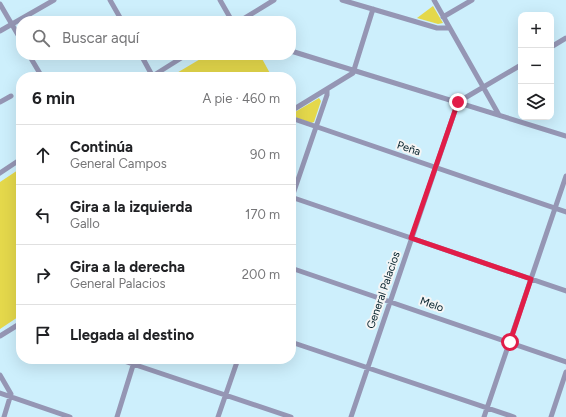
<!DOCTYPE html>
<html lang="es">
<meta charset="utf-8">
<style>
body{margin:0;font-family:Figtree,sans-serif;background:#f6f6f6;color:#202124}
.controls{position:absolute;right:12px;top:12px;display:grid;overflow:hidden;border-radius:8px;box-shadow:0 4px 16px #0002}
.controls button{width:36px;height:36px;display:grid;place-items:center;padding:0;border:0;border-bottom:1px solid #e0e0e0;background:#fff;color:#202124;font:20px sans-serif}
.stop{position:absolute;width:12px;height:12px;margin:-9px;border:3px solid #e11d48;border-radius:50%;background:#fff}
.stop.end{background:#e11d48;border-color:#fff;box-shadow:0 1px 4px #0008}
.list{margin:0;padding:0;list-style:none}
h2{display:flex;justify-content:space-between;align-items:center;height:52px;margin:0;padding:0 16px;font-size:17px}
h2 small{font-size:13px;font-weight:400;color:#757577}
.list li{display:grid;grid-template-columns:26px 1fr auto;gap:12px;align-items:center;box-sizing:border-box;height:60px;padding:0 16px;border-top:1px solid #e0e0e0}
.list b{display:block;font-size:15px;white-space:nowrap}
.list p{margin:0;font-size:13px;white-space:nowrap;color:#757577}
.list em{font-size:13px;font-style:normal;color:#757577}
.icon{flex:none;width:22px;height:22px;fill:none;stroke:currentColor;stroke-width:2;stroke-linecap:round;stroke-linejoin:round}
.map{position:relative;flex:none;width:566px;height:417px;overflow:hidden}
.search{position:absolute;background:#fff;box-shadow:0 4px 16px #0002;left:16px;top:16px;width:280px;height:44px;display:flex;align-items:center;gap:10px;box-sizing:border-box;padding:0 14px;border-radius:16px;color:#757577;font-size:15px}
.panel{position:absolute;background:#fff;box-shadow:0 4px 16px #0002;left:16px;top:72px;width:280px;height:292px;border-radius:16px}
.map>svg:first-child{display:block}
.green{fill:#e4d84b}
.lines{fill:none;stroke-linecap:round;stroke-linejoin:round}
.minor{stroke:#9596b4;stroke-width:5}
.route{stroke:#e11d48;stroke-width:5}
.labels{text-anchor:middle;stroke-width:4;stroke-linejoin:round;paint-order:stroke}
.street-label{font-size:11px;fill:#011e28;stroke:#f5f5f5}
</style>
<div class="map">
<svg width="566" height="417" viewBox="0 0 566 417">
<rect width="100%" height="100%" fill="#cdeffc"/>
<path class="green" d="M433 6 443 23 438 24 417 18Z
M207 55H260L272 77H170Z
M319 98 321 101 314 122 311 123 295 117V112Z
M21 168V315L0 329V182Z"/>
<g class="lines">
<path class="minor" d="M110 0 122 21
M220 0 232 21
M342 0 437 28H449
M434 0 499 115
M0 4 21 40
M443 17 472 0
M240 21 274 0
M0 31 54 0
M551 47 566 38
M291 51 566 136
M29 55 42 77
M141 55 153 77
M151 77 186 55
M0 102 11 96
M291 111 353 73 373 9
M291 118 566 212
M0 173 21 159
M291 197 566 291
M291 200 327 95V90
M291 268 566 362
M0 336 21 323
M291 342 514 417
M118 359 291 417
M0 375 11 394 4 417
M0 393 70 417
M117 417 135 359
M218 417 238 359
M351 417 458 102 521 65
M484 417 566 176
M551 417 566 372"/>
</g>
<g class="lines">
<path class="route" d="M458 102 411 238 531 279 510 342"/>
</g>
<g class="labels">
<g class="street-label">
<text transform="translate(409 148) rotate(18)" y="4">Peña</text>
<text transform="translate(383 290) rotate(-71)" y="4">General Palacios</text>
<text transform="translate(432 304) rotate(19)" y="4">Melo</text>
</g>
</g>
</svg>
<div class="controls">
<button>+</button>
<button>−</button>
<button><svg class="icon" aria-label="layers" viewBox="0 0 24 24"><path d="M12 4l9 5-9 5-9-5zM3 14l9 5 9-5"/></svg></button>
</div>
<div class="stop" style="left:510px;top:342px"></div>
<div class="stop end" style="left:458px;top:102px"></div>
<div class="search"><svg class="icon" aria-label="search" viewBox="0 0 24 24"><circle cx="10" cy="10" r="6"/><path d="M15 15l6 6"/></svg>Buscar aquí</div>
<section class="panel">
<h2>6 min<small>A pie · 460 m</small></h2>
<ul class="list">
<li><svg class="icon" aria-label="ahead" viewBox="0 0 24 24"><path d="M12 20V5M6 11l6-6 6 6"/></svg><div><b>Continúa</b><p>General Campos</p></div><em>90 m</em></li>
<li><svg class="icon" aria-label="left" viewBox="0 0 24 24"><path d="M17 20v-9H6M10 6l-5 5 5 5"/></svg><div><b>Gira a la izquierda</b><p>Gallo</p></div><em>170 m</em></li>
<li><svg class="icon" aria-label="right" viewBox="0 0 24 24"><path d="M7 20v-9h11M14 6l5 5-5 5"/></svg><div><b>Gira a la derecha</b><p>General Palacios</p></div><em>200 m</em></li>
<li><svg class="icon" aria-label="arrive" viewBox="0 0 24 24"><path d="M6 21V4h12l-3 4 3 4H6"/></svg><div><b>Llegada al destino</b></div></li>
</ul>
</section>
</div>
